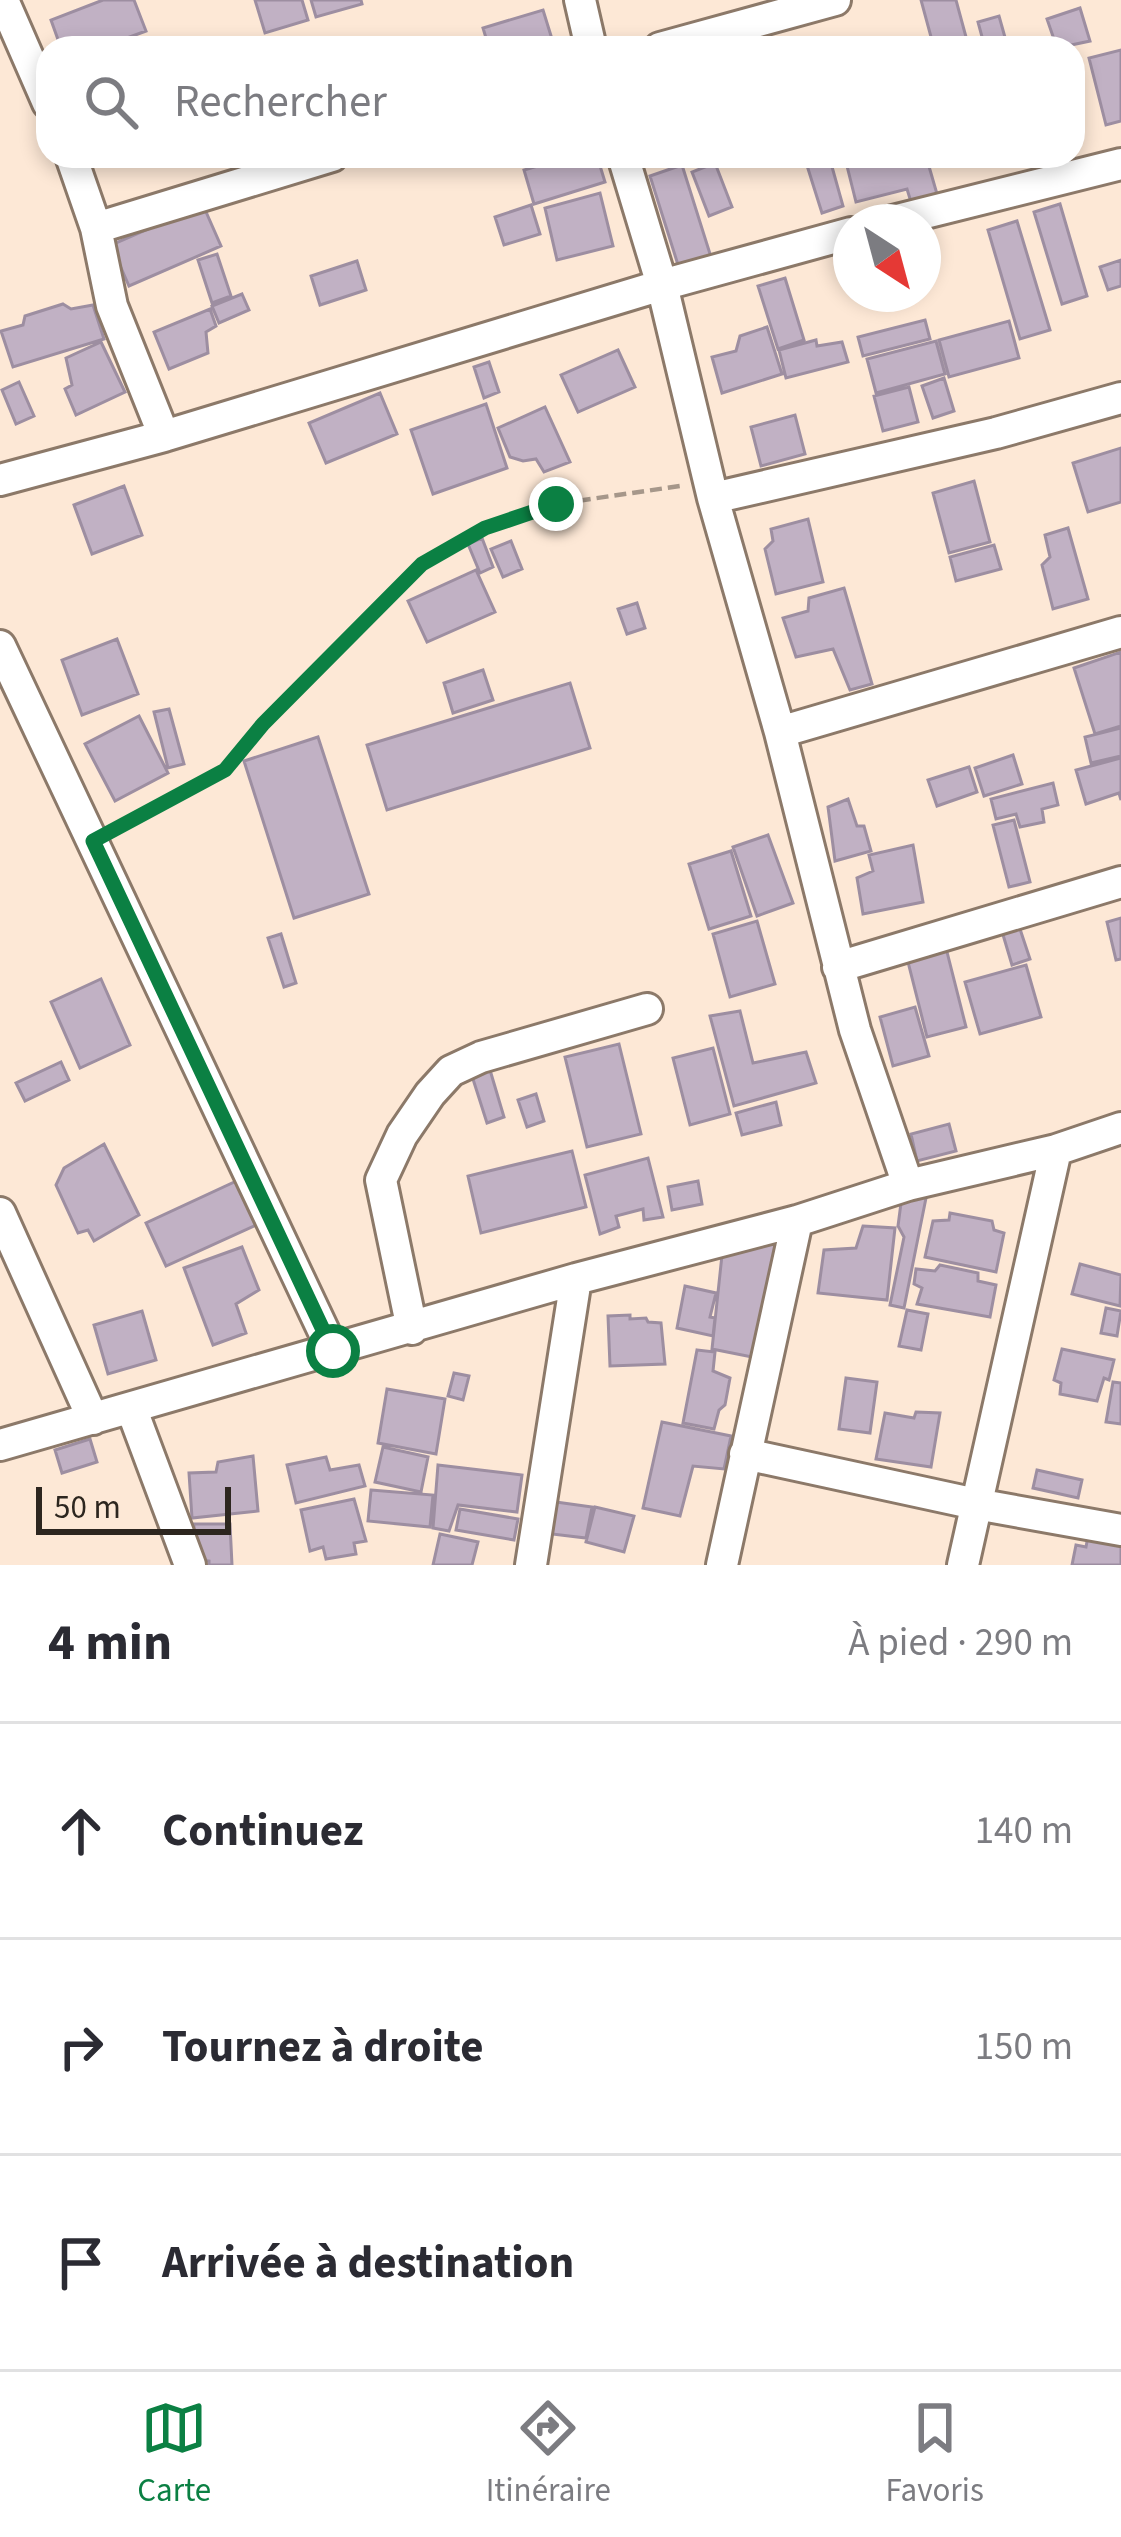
<!DOCTYPE html>
<html lang="fr">
<meta charset="utf-8">
<style>
body{margin:0;font-family:"Source Sans 3",sans-serif;background:#f2f2f3;color:#2b2b33}
.compass{position:absolute;left:833px;top:204px;width:108px;height:108px;border-radius:50%;background:#fff;box-shadow:0 6px 18px #0003;rotate:144deg}
.scale{position:absolute;left:36px;bottom:30px;width:195px;box-sizing:border-box;padding-left:12px;border:6px solid #2d261f;border-top:0;font-size:33px;line-height:42px;white-space:nowrap;color:#2d261f;-webkit-text-stroke:9px #fde8d6;paint-order:stroke}
.stop{position:absolute;width:36px;height:36px;margin:-27px;border:9px solid #0b8043;border-radius:50%;background:#fff}
.stop.end{background:#0b8043;border-color:#fff;box-shadow:0 3px 12px #0008}
.list{margin:0;padding:0;list-style:none}
h2{display:flex;justify-content:space-between;align-items:center;height:156px;margin:0;padding:0 48px;font-size:51px}
h2 small{font-size:39px;font-weight:400;color:#7c7c81}
.list li{display:grid;grid-template-columns:78px 1fr auto;gap:36px;align-items:center;box-sizing:border-box;height:216px;padding:0 48px;border-top:3px solid #e1e1e2}
.list b{display:block;font-size:45px;white-space:nowrap}
.list em{font-size:39px;font-style:normal;color:#7c7c81}
.icon{flex:none;width:66px;height:66px;fill:none;stroke:currentColor;stroke-width:2;stroke-linecap:round;stroke-linejoin:round}
.map{position:relative;flex:none;width:1121px;height:1565px;overflow:hidden}
.search{position:absolute;background:#fff;box-shadow:0 6px 18px #0003;left:36px;right:36px;top:36px;height:132px;display:flex;align-items:center;gap:30px;box-sizing:border-box;padding:0 42px;border-radius:36px;color:#7c7c81;font-size:45px}
.sheet{height:804px;background:#fff}
nav{display:flex;justify-content:space-around;align-items:center;box-sizing:border-box;height:168px;border-top:3px solid #e1e1e2;background:#fff;font-size:33px;color:#7c7c81}
nav a{display:grid;justify-items:center;gap:6px}
nav .on{color:#0b8043}
.map>svg:first-child{display:block}
.building{fill:#c1b1c4;stroke:#9d8ea1;stroke-width:3}
.lines{fill:none;stroke-linecap:round;stroke-linejoin:round}
.street-casing{stroke:#8c7969;stroke-width:36}
.path{stroke:#a6978a;stroke-width:4.5;stroke-dasharray:12 6;stroke-linecap:butt}
.street{stroke:#fff;stroke-width:30}
.route{stroke:#0b8043;stroke-width:15}
</style>
<div class="map">
<svg width="1121" height="1565" viewBox="0 0 1121 1565">
<rect width="100%" height="100%" fill="#fde8d6"/>
<path class="building" d="M103 0H134L146 31 100 48H61L51 20Z
M255 0H302L308 20 265 33Z
M311 0H361L362 4 316 17Z
M921 0H956L969 48H934Z
M1080 8 1090 41 1057 48 1047 19Z
M543 10 552 39 523 48H489L483 28Z
M999 16 1008 48H985L978 22Z
M1121 50V121L1106 125 1089 58Z
M571 156H597L605 182 534 204 524 170Z
M804 156H829L843 206 822 213Z
M881 156H926L937 194 911 202 907 189 856 202 847 166Z
M715 163 732 207 709 216 692 172Z
M682 165 711 257 679 268 650 176Z
M600 193 613 246 557 260 545 208Z
M1060 204 1087 296 1062 304 1034 212Z
M203 205 221 246 129 286 111 245Z
M531 205 540 234 504 245 495 217Z
M1017 221 1050 330 1020 339 988 230Z
M217 254 231 296 212 303 198 260Z
M1121 260V286L1108 290 1100 267Z
M357 261 366 290 320 305 311 276Z
M785 278 804 340 778 349 758 286Z
M242 294 249 310 219 323 212 306Z
M63 304 71 309 93 305 104 339 13 367 1 331 23 325 25 316Z
M210 309 216 326 206 332 208 353 169 369 154 332Z
M925 320 930 339 863 356 858 337Z
M1009 321 1019 358 949 377 939 340Z
M767 327 782 374 722 393 712 357 736 351 740 336Z
M816 340 817 346 842 342 848 362 786 378 779 350Z
M936 341 945 374 876 393 867 359Z
M101 342 125 392 76 415 65 389 72 385 66 358Z
M618 350 635 387 578 412 561 375Z
M489 362 499 392 484 398 474 367Z
M944 378 954 411 933 418 922 386Z
M19 382 34 416 16 424 2 390Z
M909 387 918 422 883 431 874 396Z
M380 393 397 434 326 463 309 423Z
M486 404 507 468 433 494 411 430Z
M545 407 570 462 544 472 536 459 523 461 510 457 498 428Z
M795 415 805 454 761 466 751 427Z
M1121 448V502L1088 512 1073 463Z
M974 481 990 542 949 553 933 493Z
M124 486 142 535 92 554 74 505Z
M808 519 823 582 776 594 765 549 773 541 771 529Z
M1068 528 1088 599 1053 609 1042 565 1050 557 1045 535Z
M482 538 493 567 480 573 468 544Z
M511 541 522 569 503 577 491 549Z
M994 545 1001 569 956 581 950 557Z
M476 570 495 612 427 642 408 601Z
M844 588 872 684 850 690 833 649 796 657 783 618 808 611 809 598Z
M637 603 645 628 627 634 618 609Z
M117 639 138 694 82 715 62 660Z
M1121 652V726L1095 734 1074 668Z
M483 670 493 700 453 713 444 683Z
M570 683 590 748 387 810 367 745Z
M169 709 184 764 168 768 154 712Z
M139 716 168 773 115 801 85 744Z
M1121 728V756L1091 763 1085 737Z
M318 737 369 894 294 918 244 761Z
M1013 755 1022 784 984 796 975 768Z
M1121 758V800L1119 793 1086 804 1076 770Z
M969 767 977 792 937 806 928 780Z
M1053 783 1058 805 1042 809 1044 822 1020 827 1016 814 996 819 991 799Z
M848 799 857 826H864L871 851 835 861 828 807Z
M1014 820 1030 882 1009 887 993 825Z
M768 835 793 903 757 916 733 847Z
M913 845 923 902 863 914 857 878 873 871 869 855Z
M731 851 751 916 709 929 689 864Z
M1121 918V959L1116 960 1107 922Z
M757 921 775 984 730 997 713 934Z
M1018 923 1030 959 1012 965 1001 928Z
M281 934 296 983 284 987 268 938Z
M945 944 966 1027 927 1037 906 954Z
M1026 965 1041 1017 980 1034 965 982Z
M101 979 130 1045 80 1068 51 1002Z
M915 1007 929 1056 893 1066 880 1017Z
M740 1011 753 1063 806 1052 816 1083 734 1106 710 1016Z
M619 1044 641 1134 587 1147 565 1057Z
M713 1048 730 1114 690 1125 673 1058Z
M61 1062 69 1080 25 1101 16 1083Z
M490 1070 504 1117 487 1123 472 1076Z
M536 1094 544 1121 527 1127 518 1100Z
M776 1102 781 1125 742 1135 736 1113Z
M949 1124 956 1151 917 1161 911 1134Z
M104 1144 139 1215 94 1241 88 1230 78 1233 56 1185 64 1168Z
M572 1151 586 1207 481 1233 468 1176Z
M648 1158 663 1217 644 1220 643 1209 616 1216 619 1227 600 1234 585 1175Z
M243 1178 263 1222 166 1266 146 1223Z
M698 1181 702 1204 672 1210 668 1187Z
M927 1193 904 1308 890 1305 904 1237 898 1226 901 1203Z
M950 1213 992 1221 994 1230 1004 1233 996 1272 925 1257 933 1221 949 1220Z
M863 1226 895 1228 887 1300 818 1293 824 1250 856 1248Z
M778 1240 752 1357 712 1349 722 1255Z
M242 1247 259 1290 236 1304 246 1333 213 1345 184 1268Z
M1080 1264 1121 1275 1120 1306 1072 1294Z
M940 1265 978 1273V1281L996 1285 990 1317 917 1304 922 1288 914 1284 916 1269 935 1271Z
M685 1286 716 1293 710 1317 715 1318 713 1336 677 1328Z
M1106 1308 1121 1311 1117 1336 1101 1333Z
M907 1310 928 1314 921 1350 899 1346Z
M142 1311 156 1360 108 1374 94 1325Z
M630 1315V1319L646 1318 648 1322 661 1323 665 1364 610 1366 608 1316Z
M1062 1349 1114 1360 1109 1380 1104 1378 1097 1401 1060 1394 1061 1383 1054 1380Z
M697 1350 715 1352 713 1371 730 1378 725 1405 719 1410 714 1429 683 1423Z
M454 1373 469 1376 463 1400 448 1396Z
M846 1378 877 1382 870 1433 839 1429Z
M1113 1382 1121 1383V1424L1106 1422Z
M387 1389 445 1399 436 1454 378 1443Z
M916 1412 940 1413 931 1467 876 1459 885 1413 914 1418Z
M662 1422 731 1436 724 1469 693 1466 680 1516 643 1508Z
M90 1439 97 1462 62 1473 55 1450Z
M383 1447 428 1457 421 1492 375 1482Z
M253 1456 258 1511 192 1518 189 1473 216 1472 218 1462Z
M326 1457 330 1470 359 1465 365 1486 296 1503 287 1465Z
M438 1465 522 1475 517 1512 458 1505 449 1531 433 1528Z
M1037 1470 1082 1480 1078 1498 1033 1488Z
M371 1490 433 1495 430 1527 368 1521Z
M354 1499 366 1541 354 1543 356 1554 326 1559 323 1547 310 1551 301 1510Z
M556 1502 592 1507 586 1538 552 1534Z
M595 1507 634 1516 624 1552 586 1542Z
M460 1509 518 1519 514 1540 456 1530Z
M194 1524H230L232 1565H209V1561L194 1559Z
M440 1534 478 1542 472 1565H433Z
M1088 1536 1121 1542V1565H1072L1076 1545 1086 1547Z"/>
<g class="lines">
<g class="street-casing">
<path id="street" d="M3 0 48 103
M580 0 591 48
M660 48 835 0
M71 156 96 228 112 306 164 436
M623 156 662 285 851 233
M889 222 1121 164
M96 228 332 156
M0 480 164 436 662 285 713 498 780 732 855 1030 908 1185
M713 498 996 433 1121 398
M0 646 333 1351
M780 732 1121 632
M838 967 1121 882
M0 1213 93 1419
M412 1329 381 1180 402 1135 430 1094 451 1071 481 1057 647 1009
M132 1410 190 1565
M0 1445 576 1279 797 1221 908 1185 1056 1150 1121 1128
M745 1454 976 1504 1121 1530
M531 1565 576 1279
M722 1565 797 1221
M963 1565 1056 1150"/>
</g>
<path class="path" d="M119 827 225 770 263 724 422 564 486 528 556 504 680 486"/>
<use href="#street" class="street"/>
</g>
<g class="lines">
<path class="route" d="M333 1351 93 841 225 770 263 724 422 564 485 528 556 504"/>
</g>
</svg>
<svg class="compass" viewBox="-18 -18 36 36"><path d="M0-13l5 13h-10z" fill="#e53935"/><path d="M0 13l5-13h-10z" fill="#7c7c81"/></svg>
<div class="scale">50 m</div>
<div class="stop" style="left:333px;top:1351px"></div>
<div class="stop end" style="left:556px;top:504px"></div>
<div class="search"><svg class="icon" aria-label="search" viewBox="0 0 24 24"><circle cx="10" cy="10" r="6"/><path d="M15 15l6 6"/></svg>Rechercher</div>
</div>
<section class="sheet">
<h2>4 min<small>À pied · 290 m</small></h2>
<ul class="list">
<li><svg class="icon" aria-label="ahead" viewBox="0 0 24 24"><path d="M12 20V5M6 11l6-6 6 6"/></svg><div><b>Continuez</b></div><em>140 m</em></li>
<li><svg class="icon" aria-label="right" viewBox="0 0 24 24"><path d="M7 20v-9h11M14 6l5 5-5 5"/></svg><div><b>Tournez à droite</b></div><em>150 m</em></li>
<li><svg class="icon" aria-label="arrive" viewBox="0 0 24 24"><path d="M6 21V4h12l-3 4 3 4H6"/></svg><div><b>Arrivée à destination</b></div></li>
</ul>
</section>
<nav>
<a class="on"><svg class="icon" aria-label="map" viewBox="0 0 24 24"><path d="M3 6l6-2 6 2 6-2v14l-6 2-6-2-6 2zM9 4v14M15 6v14"/></svg>Carte</a>
<a><svg class="icon" aria-label="directions" viewBox="0 0 24 24"><path d="M12 3l9 9-9 9-9-9zM9 14v-3h6M13 9l2 2-2 2"/></svg>Itinéraire</a>
<a><svg class="icon" aria-label="saved" viewBox="0 0 24 24"><path d="M7 4h10v16l-5-4-5 4z"/></svg>Favoris</a>
</nav>
